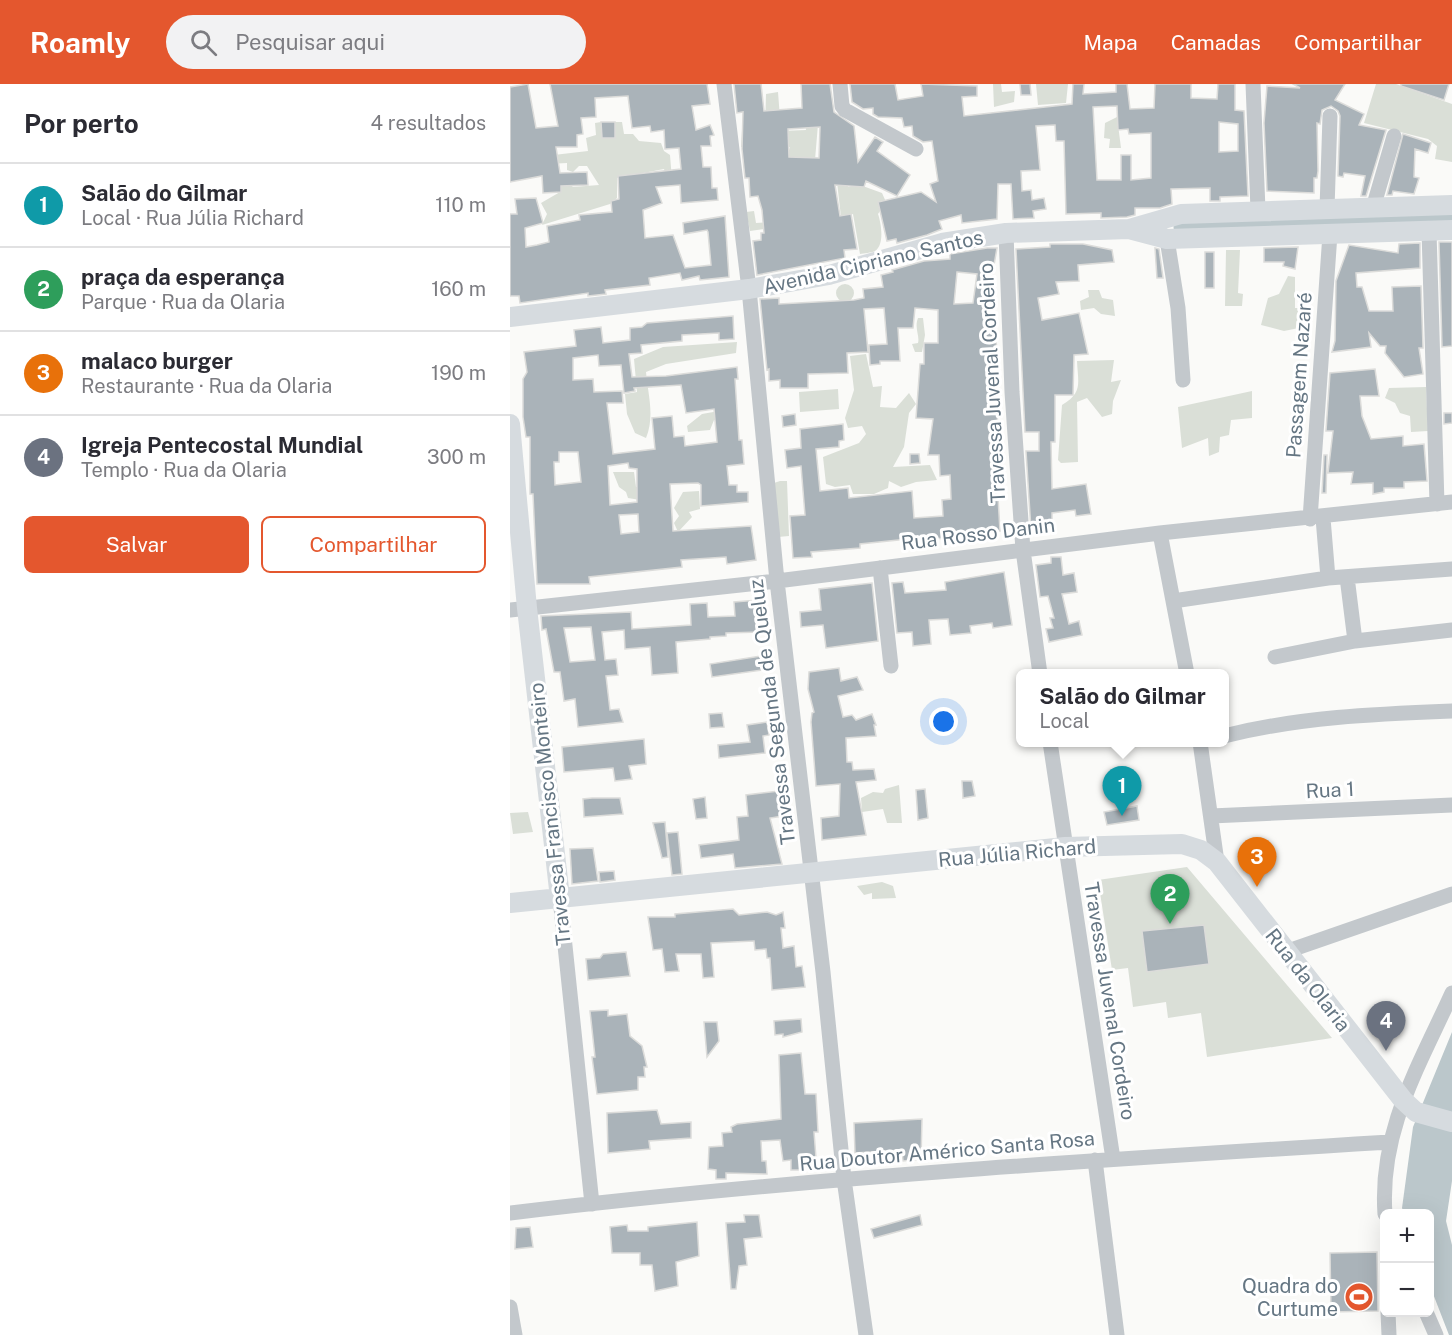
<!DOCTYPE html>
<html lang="pt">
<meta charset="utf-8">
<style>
body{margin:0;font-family:"Public Sans",sans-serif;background:#f2f2f3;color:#2b2b33}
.controls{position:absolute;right:18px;bottom:18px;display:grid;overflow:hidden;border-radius:9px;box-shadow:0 6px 24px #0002}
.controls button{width:54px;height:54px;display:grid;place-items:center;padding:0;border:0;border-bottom:2px solid #e1e1e2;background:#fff;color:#2b2b33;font:30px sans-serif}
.you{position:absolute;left:434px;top:638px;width:21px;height:21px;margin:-15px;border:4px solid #fff;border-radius:50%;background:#1a73e8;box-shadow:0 0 0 9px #1a73e833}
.badge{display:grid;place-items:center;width:39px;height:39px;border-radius:50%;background:#e4572e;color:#fff;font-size:20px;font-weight:700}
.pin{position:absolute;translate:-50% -50px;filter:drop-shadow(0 2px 3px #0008)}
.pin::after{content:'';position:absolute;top:32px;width:21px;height:18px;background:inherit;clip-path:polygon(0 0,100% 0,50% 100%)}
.popup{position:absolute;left:506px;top:585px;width:213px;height:78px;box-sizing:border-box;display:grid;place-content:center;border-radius:9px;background:#fff;filter:drop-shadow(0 2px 4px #0005);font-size:20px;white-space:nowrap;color:#7c7c81}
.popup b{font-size:22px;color:#2b2b33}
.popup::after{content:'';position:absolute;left:50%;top:100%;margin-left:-12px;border:12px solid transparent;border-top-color:#fff}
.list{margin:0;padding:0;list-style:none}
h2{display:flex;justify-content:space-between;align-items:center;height:78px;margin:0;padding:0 24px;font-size:26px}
h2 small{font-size:20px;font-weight:400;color:#7c7c81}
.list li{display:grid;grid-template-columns:39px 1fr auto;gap:18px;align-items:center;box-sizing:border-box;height:84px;padding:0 24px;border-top:2px solid #e1e1e2}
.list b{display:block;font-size:22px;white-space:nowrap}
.list p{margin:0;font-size:20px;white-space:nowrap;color:#7c7c81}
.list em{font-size:20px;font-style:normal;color:#7c7c81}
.actions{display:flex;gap:12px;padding:18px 24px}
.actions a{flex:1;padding:14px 0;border:2px solid #e4572e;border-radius:9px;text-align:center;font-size:21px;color:#e4572e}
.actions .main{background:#e4572e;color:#fff}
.icon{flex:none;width:33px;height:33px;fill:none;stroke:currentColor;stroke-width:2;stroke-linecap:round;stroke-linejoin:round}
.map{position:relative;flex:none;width:942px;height:1251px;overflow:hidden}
header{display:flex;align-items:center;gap:36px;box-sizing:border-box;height:84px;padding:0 30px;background:#e4572e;color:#fff}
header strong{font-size:28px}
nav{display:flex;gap:33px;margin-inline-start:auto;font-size:21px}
.search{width:420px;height:54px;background:#f2f2f3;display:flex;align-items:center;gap:15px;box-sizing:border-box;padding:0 21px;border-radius:33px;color:#7c7c81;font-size:22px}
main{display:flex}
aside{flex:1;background:#fff}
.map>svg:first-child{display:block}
.green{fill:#dadfd7}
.water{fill:#bbc7cb}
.building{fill:#aab3b9;stroke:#dcdcda;stroke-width:1.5;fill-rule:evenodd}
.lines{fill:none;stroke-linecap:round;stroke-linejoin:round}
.street{stroke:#c3c8cc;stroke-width:15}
.secondary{stroke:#d6dbdf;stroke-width:20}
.labels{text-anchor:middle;stroke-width:6;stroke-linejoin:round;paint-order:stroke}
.street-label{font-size:20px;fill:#657683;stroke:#fff}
.poi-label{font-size:20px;fill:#657683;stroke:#fff;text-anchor:end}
</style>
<header>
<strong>Roamly</strong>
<div class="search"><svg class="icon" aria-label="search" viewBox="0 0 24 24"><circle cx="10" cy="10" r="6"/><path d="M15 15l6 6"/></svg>Pesquisar aqui</div>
<nav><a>Mapa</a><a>Camadas</a><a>Compartilhar</a></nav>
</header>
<main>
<aside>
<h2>Por perto<small>4 resultados</small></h2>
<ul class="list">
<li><span class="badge" style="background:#0f9aa8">1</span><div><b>Salão do Gilmar</b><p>Local · Rua Júlia Richard</p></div><em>110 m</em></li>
<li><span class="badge" style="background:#2e9e5b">2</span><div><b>praça da esperança</b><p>Parque · Rua da Olaria</p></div><em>160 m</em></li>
<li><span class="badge" style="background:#e8710a">3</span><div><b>malaco burger</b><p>Restaurante · Rua da Olaria</p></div><em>190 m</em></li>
<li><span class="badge" style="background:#6b7280">4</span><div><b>Igreja Pentecostal Mundial</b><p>Templo · Rua da Olaria</p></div><em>300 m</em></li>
</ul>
<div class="actions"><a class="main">Salvar</a><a>Compartilhar</a></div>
</aside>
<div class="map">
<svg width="942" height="1251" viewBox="0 0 942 1251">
<rect width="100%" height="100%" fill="#fafaf8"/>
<path class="green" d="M483 0H491L492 8 505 7 504 18 484 23Z
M526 0H558L556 19 528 21Z
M866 0H886L942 20V78L925 75 927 62 918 55 854 39Z
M268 8 271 47 296 46 295 37 308 40 305 76 291 73V81L274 83 280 63H231L232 47 255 48 256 10Z
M607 33 611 64H599L600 55 594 54 595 39Z
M91 38 92 54H105L104 38H112L114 50H123L129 57 151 59 154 67 160 71 162 96 158 100 154 85 107 94V114L100 120 32 141 37 130 31 119 50 108 49 99 57 98 63 103 89 101 77 82H69L63 88 57 86V79L38 80 35 72 78 67 76 54 86 51 85 39Z
M337 97 338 103 350 101 372 109 376 118 368 130C371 138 375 161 365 167 361 169 354 169 350 170L343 130 331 133 327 98Z
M244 127 246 139 275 137 284 141 240 147 236 128Z
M716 166H730L728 209 733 210 732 222H715Z
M778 192 785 193V224H791L789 244 774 247 751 241 758 214 769 210Z
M326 209a9 9 0 1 1 18 0a9 9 0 1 1-18 0Z
M578 206H589L592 214 603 216 605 232 591 230 584 224 571 226 570 217 579 213Z
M408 234H413L415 251 412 268H405L402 260 408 259C410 252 404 244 408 234Z
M227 258 226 269 156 280 136 288C138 311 145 332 136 354L125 349 117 330 115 310 127 308 124 275 153 263Z
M356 270 363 303 372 302 370 323 386 324 399 309 406 320 399 329 394 363 383 383 420 381 427 396 406 398 391 403 379 397 378 404 364 410H343L340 401 325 403 316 400 313 373 349 359 356 350 352 342 338 344 335 334 344 306 340 272Z
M604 276 601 298 611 296 603 317 602 330 592 333 577 314 567 318 568 378 551 379 548 376 552 321C573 308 568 300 567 277Z
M916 303 918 347 901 348 900 332 890 329 885 319 875 314 879 304Z
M328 305 329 325 290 328 289 308Z
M742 307V334L721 336 719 351 710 353 709 368 699 372 698 354 672 364 668 323Z
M226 324 227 333 204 336 200 346 178 348 177 342 192 330Z
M103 388H124L126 403H133L130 416 118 414 116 408 109 403Z
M270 397H277L279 452 268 453 264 399Z
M189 407 190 425 179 428 182 433 168 448 164 439 169 432 164 424 173 408Z
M389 701 392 739H377L373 725 352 728 351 714 363 708 373 709 375 705Z
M18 728 23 748 3 750 0 729Z
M677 783 822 954 697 973 691 929 658 934 656 918 623 923 618 884 602 886 588 796Z
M372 798 383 802 386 814 362 815V809L354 811 347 802Z"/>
<path class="water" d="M942 125V138L664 149 663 136Z
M942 948V1097L936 1137 942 1161V1251H939L920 1202V1130L894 1129 892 1124 903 1043Z"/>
<path class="building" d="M18 0 26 44 48 42 40 0H197L200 20 182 22 186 46 200 41 204 51 200 52 201 62H191L193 83H201L202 104H207L208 116 171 119 170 101 146 103 152 119 133 126 135 154 163 151 175 184 201 181 198 148 197 146 174 150 173 139 215 132 219 193 190 196 189 192 172 196 170 189 139 194 140 201 95 206 96 210 78 212V209L10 219 9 212H0V130H7L5 115 26 114 33 139 15 144 16 163 27 161 39 158 37 142 70 136 69 131 102 128 101 117 109 115 108 92 171 85 169 64 155 65 154 46 141 48 140 42 122 44 118 12 85 14 86 33 71 34 73 50 67 51V63H46L50 89 77 88 78 101 51 102V108L33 109 32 92 0 98V3Z
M224 0H251L254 27 292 24 291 0H320L324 28 344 42 348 78 365 53 373 58 367 67 400 91 387 112 356 97 354 103 325 101 330 132 341 130 347 165 334 166 335 174 247 191 243 157 251 156V149H254L252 126 248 112 240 113 239 94H235L232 65 233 28 227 29ZM310 43 309 74 279 73 278 45Z
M340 0H385L388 16 413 12 411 0 467 2V12L452 13 454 32 562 20 563 0H574L573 10 606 8V0H617L620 25 644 24 645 0H681V14L707 15 708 0H725V26L734 27 738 112 710 113V117H700V104L661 105 662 120 650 124H625V131L617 133 591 134V129L556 130 554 57H546L545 41 526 42 530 86 511 87 512 107 521 106 522 116 534 114 536 125 523 127 524 134 503 135 501 100H488L487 135 452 139 451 131 429 137 432 145 417 151 387 159 386 155 377 157 368 118 411 108 426 118 420 100 428 97 422 57 413 58 403 52 402 42 394 43 392 34 368 33 363 30V24L353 25 342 18ZM607 22 608 46 618 45 619 50 641 49V94L621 96V71H611V96H587L583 23ZM709 38 728 40V67L709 68Z
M510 0H520L521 11H511Z
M783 0H835L825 16 854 30 849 41 876 46 856 112H851L855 92 834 89 833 93 828 92 830 32 828 27 821 22 812 26 810 40 807 39 808 87 807 94H804V109L757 107 754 39 757 2 790 4Z
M891 0H939L934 16 891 2Z
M91 38H105V54H92Z
M893 50 921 59 918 69 905 65 904 93 909 94 904 110 883 107 882 111H877Z
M929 158H942V262L932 263Z
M910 159V184L846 189 847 203H852L859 227H883L882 203 911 202 913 264H909L913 290 894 293 875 269 876 262H870L859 249 861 263 822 268 825 257 826 197 839 161 888 169 889 160Z
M540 160H573L602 166 604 178 568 181 569 197 546 198 549 210 528 214 532 236 569 229 578 270 564 271 563 311H545V358H541L542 405 576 400 581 430 566 432 565 426 542 429V444L521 446 516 367H529V348H515L506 165 540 163Z
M788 163 785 185 773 182 774 178H754V164Z
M477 164H487L481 198 484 199V218H481V249H485L488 273 487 396 490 447 447 451V455L408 454 350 460V464L301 468 302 473 283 474 280 432 295 431 291 382 277 384 275 366 291 364 290 345 333 340 334 356 329 357V363L306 365 310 407 338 404 339 414 402 407 404 434 433 432 432 416 441 415 440 391 430 392 429 371H418L423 335 406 334 410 280H414V259H428V226L405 224 403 244H388L390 277H370V280L360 281 359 261 377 260 374 224 354 225 358 268 337 269 338 289 298 290V304H270V296L259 297V285L257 286 250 215 269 214V220L344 216 354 214 353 205 373 203 371 191 383 188 382 186 414 177 440 175V170ZM447 188 467 190 463 219 444 220Z
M645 164 649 165 653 194H647Z
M695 168H704V204H695Z
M223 232 224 255 209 256V249L172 251V257L131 261 132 269 119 270 122 293 156 292 227 283 228 295H225L229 356H232L234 380 217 382 219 401H227V408H238V418L191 422V401L188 399 160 400 163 447 241 442 246 476 217 480 216 473 171 476 172 483 79 493 80 500H27L23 410H20V353H16L13 333V295L17 288 14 268 66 262 64 246 91 243 93 259 120 256V244L132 243 137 239ZM88 271 89 282 111 281 114 309 125 307 124 304 171 301 176 329 204 325 207 358 175 362 174 352 164 353 162 332 142 334 145 365 103 370 97 319H113L112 307 84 308 83 295 63 296V274ZM49 368H68L71 398 45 401 44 378H49ZM118 379 119 384 127 385V418L100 421 98 382ZM128 430 129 448 111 450 109 431Z
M865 285 869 312H850L852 332 861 355 893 352V362L914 360 917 397 894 398V404H874V408L863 410V399L841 400 843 388 818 389 823 347H816L820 289Z
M934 329H942V339L934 340Z
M285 330 286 341 273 343 272 332Z
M400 370H409L410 379 400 380Z
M814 371H817L816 409H812Z
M541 473H551L553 491 564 489 567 508 552 510 559 540 569 537 572 551 539 558 536 545 543 544 540 534H544L538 512 530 513 526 481 541 479Z
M494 488 502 541 483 544 482 539 460 542 461 549 440 551 438 535 419 536 421 560 403 562 402 548 387 549 382 499 393 498 395 509 436 506 435 498Z
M362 499 368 557 316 564 313 541 291 543 290 528 311 526 309 505Z
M248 516 250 548 216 549V552L200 553V555L166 558 168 589 142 591 140 563 115 565 114 546 92 548 95 576 106 575 108 591 96 592 100 626 109 625 113 638 68 643 65 615 54 617 50 588H44L36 545 32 546 31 532 121 528 122 545 181 541 180 520 197 519 198 533 225 532 224 518ZM81 543 85 576 60 578 54 544Z
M257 571 259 585 202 593 200 580Z
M329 584 331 597 347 593 353 606 328 612 333 633 342 631 346 636 362 630 366 641H364L366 652 336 654 337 678H342L343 686 364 685 366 696 346 698 356 751 312 756 311 734 329 732 330 700 306 702 301 638 302 629 304 628 298 605 299 588Z
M212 629 214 643 200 644 199 630Z
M257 638 259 651 253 652 255 669 209 674 208 661 240 658 237 641Z
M134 655 136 680 119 682 122 695 105 697 103 684 54 688 52 663Z
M452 697H462L465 712 453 714Z
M415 705 418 734 408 736 406 706Z
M269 707 273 732 260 734 272 780 225 784 223 770 191 774 189 761 229 756 227 733 238 732 236 711Z
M195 713 197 734 186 735 183 715Z
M82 714H110L113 730 74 733 73 715Z
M627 722 629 736 597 741 594 728Z
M155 738 158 773 152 774 143 739Z
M168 748 172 790 162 791 157 749Z
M83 764 88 797 62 800 60 765Z
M104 787 105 796 90 798 89 788Z
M223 825 229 831 257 828 266 831 273 828 275 844H271L273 864 284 862 286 883 292 882 295 903 262 906 260 874H257L256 865 245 866 244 857 201 859 204 893 193 894 191 870H166L169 887 155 888 152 865 143 866 138 833H165V830Z
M694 841 699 880 637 888 632 847Z
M116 868 120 892 78 896 76 875 90 874 93 870Z
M98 926V932L117 930 120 952 132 962 137 983H134L135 993H128V1006L87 1010 82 973H85L80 927Z
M291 935 292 948 273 953V950L265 951 264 937Z
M194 938H207L209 957 197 973Z
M291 969 295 1010H306L308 1048H304L306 1074 293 1075 294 1086H281V1076L273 1077 270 1056 251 1057 252 1077H256L257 1090 216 1089V1095H206V1086L198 1085 199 1063 213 1062 212 1049 222 1048 221 1043 227 1040 271 1035 269 971Z
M147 1026 151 1040 181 1038V1054L139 1057 140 1065 98 1069 97 1029Z
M412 1035 411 1075 393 1077 392 1066 345 1069 344 1039Z
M234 1131H249L252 1153 234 1155 237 1181 229 1182 226 1205H221L216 1139 235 1138Z
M410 1131 412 1141 364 1154 361 1145Z
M187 1138 189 1172 166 1178 168 1202 145 1207 142 1181H130V1169H102L100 1143 117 1141 118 1147H138V1143Z
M20 1143 23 1163 5 1165 6 1144Z
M867 1168 868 1227 821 1228 820 1169Z"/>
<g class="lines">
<path class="street" d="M214 0 239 205 267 497 313 888 334 1095 356 1251
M330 0 332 22 335 26 406 65
M743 0 748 126
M863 124 884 52
M817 125 820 32
M919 147 927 420
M496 149 502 308 513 466 530 590
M657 155 668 224 673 296
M813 434 818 494
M800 435 820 150
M650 449 677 590
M370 484 381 582
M837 493 845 557
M663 517 818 494 942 485
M0 526 267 497 650 449 942 418
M765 573 845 557 942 546
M714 652C789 633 865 630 942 627
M540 658 603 1075
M690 658 707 778
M701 732 942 721
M50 814 82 1120
M775 868 942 810
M585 1076 607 1251
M0 1129C292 1094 586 1076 879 1058
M875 1130C869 1047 909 982 942 909
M0 1223 5 1251
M878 1228 879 1251
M916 1228 926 1251"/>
<path class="secondary" d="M619 145 657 155 942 146
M0 233 239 205 319 191 432 159 496 149 619 145 671 130 942 121
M0 340 17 524 50 814
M0 819 555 763 672 760 691 766 707 778 893 1016 906 1028 942 1038"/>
</g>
<defs>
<g id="stadium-disc" transform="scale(1.5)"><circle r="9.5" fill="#e4572e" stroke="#fff"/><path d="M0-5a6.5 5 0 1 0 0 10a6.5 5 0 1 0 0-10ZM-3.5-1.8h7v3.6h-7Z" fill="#fff"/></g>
</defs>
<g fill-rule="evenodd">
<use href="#stadium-disc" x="849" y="1213"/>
</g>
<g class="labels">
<g class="street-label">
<text transform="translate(363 178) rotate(-13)" y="7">Avenida Cipriano Santos</text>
<text transform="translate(789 291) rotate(-86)" y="7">Passagem Nazaré</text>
<text transform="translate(482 299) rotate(-93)" y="7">Travessa Juvenal Cordeiro</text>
<text transform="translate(468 450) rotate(-7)" y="7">Rua Rosso Danin</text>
<text transform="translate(262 628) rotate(-97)" y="7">Travessa Segunda de Queluz</text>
<text transform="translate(820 706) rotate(-3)" y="7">Rua 1</text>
<text transform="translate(40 730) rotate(-96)" y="7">Travessa Francisco Monteiro</text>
<text transform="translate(507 769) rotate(-5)" y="7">Rua Júlia Richard</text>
<text transform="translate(798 896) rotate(52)" y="7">Rua da Olaria</text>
<text transform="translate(600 917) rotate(81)" y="7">Travessa Juvenal Cordeiro</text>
<text transform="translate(437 1067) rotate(-5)" y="7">Rua Doutor Américo Santa Rosa</text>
</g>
<g class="poi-label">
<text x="828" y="1209">Quadra do<tspan x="828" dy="23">Curtume</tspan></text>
</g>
</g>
</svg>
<div class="controls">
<button>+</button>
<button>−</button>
</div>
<div class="you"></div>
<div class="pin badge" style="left:612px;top:732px;background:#0f9aa8">1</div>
<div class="popup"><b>Salão do Gilmar</b>Local</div>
<div class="pin badge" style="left:660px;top:840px;background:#2e9e5b">2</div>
<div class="pin badge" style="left:747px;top:803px;background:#e8710a">3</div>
<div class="pin badge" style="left:876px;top:967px;background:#6b7280">4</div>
</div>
</main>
